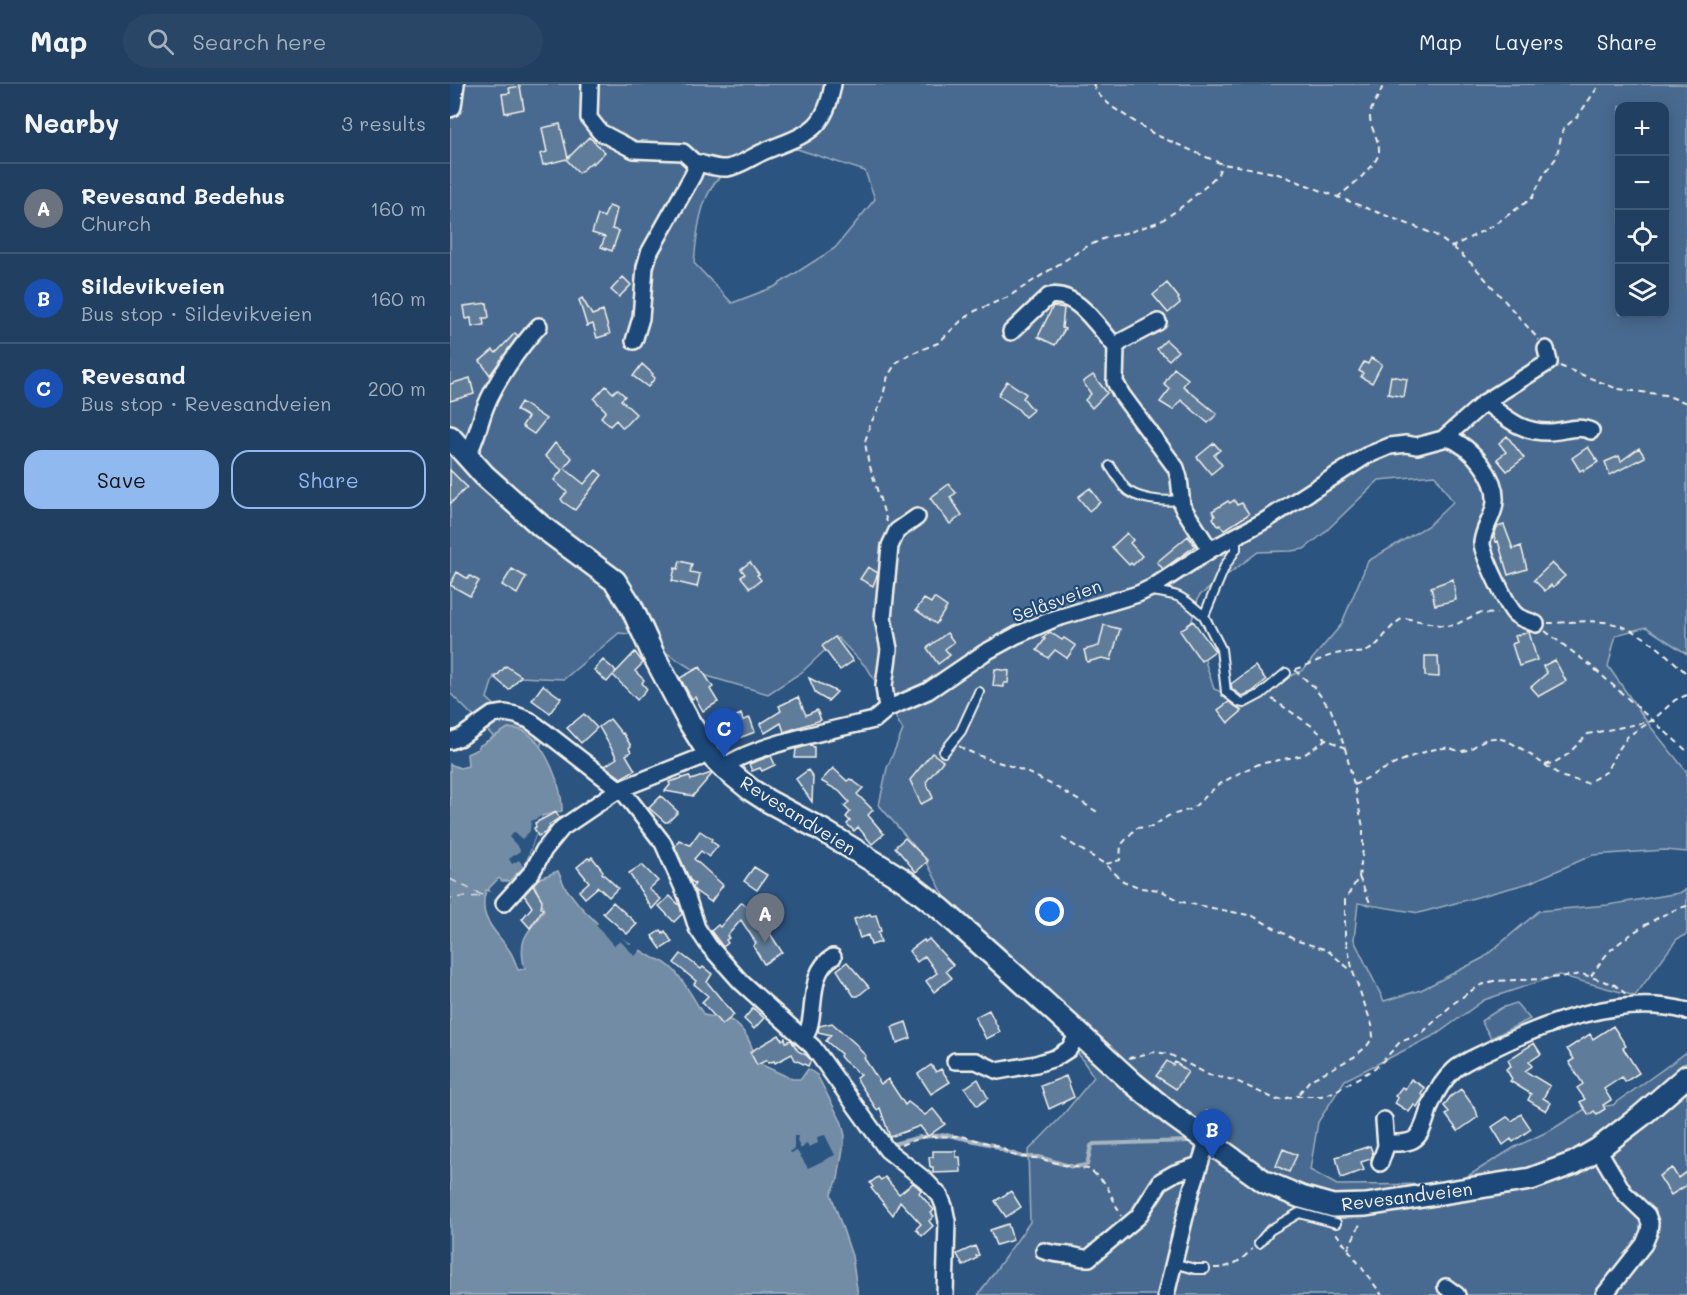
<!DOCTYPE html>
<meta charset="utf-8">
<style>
body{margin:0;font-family:Mali,sans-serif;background:#294667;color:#f1f3f6}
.controls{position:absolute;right:18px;top:18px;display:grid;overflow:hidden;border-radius:12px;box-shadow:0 3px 15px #0003}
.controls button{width:54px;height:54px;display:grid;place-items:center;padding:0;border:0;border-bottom:2px solid #3e5876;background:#213f61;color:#f1f3f6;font:30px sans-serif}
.you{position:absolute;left:600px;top:828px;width:21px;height:21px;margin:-15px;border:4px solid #fff;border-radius:50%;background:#1a73e8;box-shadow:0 0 0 9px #1a73e833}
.badge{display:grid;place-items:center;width:39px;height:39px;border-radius:50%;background:#90b9f0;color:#fff;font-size:20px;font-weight:700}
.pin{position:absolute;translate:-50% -50px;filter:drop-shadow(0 2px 3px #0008)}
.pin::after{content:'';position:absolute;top:32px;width:21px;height:18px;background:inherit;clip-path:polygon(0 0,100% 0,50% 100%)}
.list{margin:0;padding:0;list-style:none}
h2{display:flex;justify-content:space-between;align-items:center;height:78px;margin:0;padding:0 24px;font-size:26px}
h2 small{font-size:20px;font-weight:400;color:#a2afbd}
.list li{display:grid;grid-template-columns:39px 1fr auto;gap:18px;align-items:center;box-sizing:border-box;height:90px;padding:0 24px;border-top:2px solid #3e5876}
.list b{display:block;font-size:22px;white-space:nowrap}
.list p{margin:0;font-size:20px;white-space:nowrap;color:#a2afbd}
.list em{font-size:20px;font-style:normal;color:#a2afbd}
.actions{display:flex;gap:12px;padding:18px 24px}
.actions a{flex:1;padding:14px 0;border:2px solid #90b9f0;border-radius:18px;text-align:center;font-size:21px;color:#90b9f0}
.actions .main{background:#90b9f0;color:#111}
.icon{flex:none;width:33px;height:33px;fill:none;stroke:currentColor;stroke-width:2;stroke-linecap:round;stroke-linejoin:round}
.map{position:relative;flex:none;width:1237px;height:1211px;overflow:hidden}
header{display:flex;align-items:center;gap:36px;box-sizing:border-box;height:84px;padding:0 30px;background:#213f61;border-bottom:2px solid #3e5876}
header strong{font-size:28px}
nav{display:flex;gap:33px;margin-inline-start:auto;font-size:21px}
.search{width:420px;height:54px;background:#294667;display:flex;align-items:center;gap:15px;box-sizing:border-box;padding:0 21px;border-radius:33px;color:#a2afbd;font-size:22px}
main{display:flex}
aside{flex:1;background:#213f61}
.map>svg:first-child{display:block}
.green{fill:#496b90;stroke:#9eaebc;stroke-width:1.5;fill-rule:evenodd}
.water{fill:#738ca6;stroke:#a7b4c0;stroke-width:1.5}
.pier{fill:#2c5481}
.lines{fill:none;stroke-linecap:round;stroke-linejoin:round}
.stream{stroke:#a7b4c0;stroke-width:4}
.ferry{stroke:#dadddb;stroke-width:1.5;stroke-dasharray:8 6;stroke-linecap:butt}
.building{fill:#5e7b9a;stroke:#f4f1e8;stroke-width:1.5}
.service-casing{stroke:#f4f1e8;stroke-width:12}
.minor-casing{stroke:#f4f1e8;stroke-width:20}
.secondary-casing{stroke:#f4f1e8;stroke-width:26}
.path{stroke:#f4f1e8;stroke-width:2;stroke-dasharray:6 4.5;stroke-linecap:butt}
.service{stroke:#1f4a7a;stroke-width:8}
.minor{stroke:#1f4a7a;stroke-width:15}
.secondary{stroke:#1f4a7a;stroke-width:21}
.labels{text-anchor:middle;stroke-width:4.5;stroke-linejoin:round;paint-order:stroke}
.street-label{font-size:18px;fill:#f4f1e8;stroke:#1f4a7a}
</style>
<header>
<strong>Map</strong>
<div class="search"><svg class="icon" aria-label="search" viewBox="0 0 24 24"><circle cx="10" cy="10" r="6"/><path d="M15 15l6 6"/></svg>Search here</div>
<nav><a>Map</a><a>Layers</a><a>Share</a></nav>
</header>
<main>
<aside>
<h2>Nearby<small>3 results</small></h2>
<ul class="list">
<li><span class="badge" style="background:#6b7280">A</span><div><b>Revesand Bedehus</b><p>Church</p></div><em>160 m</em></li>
<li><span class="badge" style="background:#1a4fb4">B</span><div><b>Sildevikveien</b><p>Bus stop · Sildevikveien</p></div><em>160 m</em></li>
<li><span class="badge" style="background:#1a4fb4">C</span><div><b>Revesand</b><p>Bus stop · Revesandveien</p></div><em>200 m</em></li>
</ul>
<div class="actions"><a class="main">Save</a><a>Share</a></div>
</aside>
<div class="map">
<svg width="1237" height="1211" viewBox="0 0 1237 1211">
<rect width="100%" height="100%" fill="#2c5481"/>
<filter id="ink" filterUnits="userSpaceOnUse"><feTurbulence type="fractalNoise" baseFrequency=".0167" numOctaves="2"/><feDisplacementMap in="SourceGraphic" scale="12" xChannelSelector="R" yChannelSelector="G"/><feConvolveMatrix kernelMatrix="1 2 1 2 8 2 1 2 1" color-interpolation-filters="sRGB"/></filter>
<g filter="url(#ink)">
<path class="green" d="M0 0H1237V570L1196 543 1166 551 1158 582 1200 642 1237 688V768L1215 766 1143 771 1079 799 969 829 908 819 904 856 934 917 971 906 1033 874 1089 827 1158 821 1229 809 1237 805V850L1227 855 1185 912 1109 891 1034 916 987 950 895 996 868 1038 860 1086 887 1101 1005 1100 1065 1063 1101 1046 1135 1025 1163 1021 1237 968V1211H528L580 1138 578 1067 612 1032 644 993 609 941 554 895 508 838 475 775 429 721 437 684 453 646 418 585 388 554 352 588 318 610 250 590 188 551 169 549 114 595 44 592 37 614 67 642 78 646 93 655 90 663C73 645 67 638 44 653L0 609ZM1170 22H1214V230H1170ZM347 65 415 87 425 115 385 164 324 203 282 219 244 179C248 141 250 95 292 78 309 72 329 69 347 65ZM985 391 1003 418 979 441 918 477 891 541 853 586 790 616 764 605 742 536 749 512 808 468 841 467 854 465 873 450 929 396Z
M1066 919 1080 935 1041 954 1031 937 1051 924Z"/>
<path class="water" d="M58 644C63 645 72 645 76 648 96 662 113 703 112 727L92 732 74 783 59 797H52L49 794 39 804V807L36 806C27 837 47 846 61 869 64 874 66 880 68 886L75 885C67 855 77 849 94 827L84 799 88 795 108 787 115 803 130 822 148 840 203 874C227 878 240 911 254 931 262 933 275 933 282 937 296 946 303 963 306 978L342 995H351L358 985 367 991 392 1039 395 1052 388 1095 381 1110 402 1172 408 1211H0V680L10 684 18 682 17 670 28 665 29 662Z"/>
<path class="pier" d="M92 732 74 783 69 776 62 780 59 775 70 767 69 764 59 753 64 748 72 755 80 747 81 737Z
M147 834 180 860 183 858 192 864 185 872 170 857 164 862 146 841 148 839Z
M375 1051 385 1071 358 1084 347 1067 341 1069 340 1067 344 1065V1052H348L347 1057 351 1065 357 1059 359 1063 368 1059 367 1053Z"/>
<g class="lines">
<path class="stream" d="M443 1060 470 1053 498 1051 543 1061 554 1067 573 1073H589L623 1083 637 1081 641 1062 644 1060 739 1057"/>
<path class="ferry" d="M0 795 34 812 0 814"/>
</g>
<path class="building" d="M70 2 74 25 55 29 52 10 60 9 59 4Z
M110 40 118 74 139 53 155 68 143 80 142 78 129 89 116 75 93 81 90 70 97 68 92 44Z
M159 122 167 125 162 145 169 147 162 167 151 163 155 153 142 149 148 131 154 133Z
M173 193 181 201 169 213 161 206Z
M717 199 729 214 728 215 730 219 718 229 703 211Z
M132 214 142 231 153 227 160 250 147 254 143 240 137 242 129 216Z
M37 219 39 234H33L34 241 22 243 21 234 16 235 14 222Z
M603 222 614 224 612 244 615 245 605 261 588 253Z
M65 249 68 252 40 291 30 277 43 266 46 269Z
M716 256 728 267 719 276 707 265Z
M921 274 932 280 922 299 911 293 913 289 909 287 914 278 918 280Z
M192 280 203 290 202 291 205 294 198 303 183 292Z
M724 284 738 295 733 302 767 330 758 339 731 316 723 326 710 318 720 305 714 300Z
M643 291 657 309 642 324 635 316 641 310 633 298Z
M941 292 957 295 954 313 938 310Z
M20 294 24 310 0 317V300Z
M557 297 576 310 573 314 583 326 575 333 567 324 548 311Z
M156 302 163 309 167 305 175 312 171 316 186 330 173 344 166 336 160 342 151 333 156 327 144 315Z
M71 318 96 335 84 350 72 342 78 333 66 326Z
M1057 352 1074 374 1057 387 1047 375 1056 368 1049 359Z
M105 359 122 374 114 384 134 400 146 386 152 391 125 426 113 418 111 415 117 408 104 396 112 386 95 372Z
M764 359 770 366 764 371 772 381 761 390 747 373Z
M1138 363 1148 378 1134 387 1133 385 1130 387 1122 374Z
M1189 364 1195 373 1160 391 1155 378 1169 372 1171 377Z
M0 386 17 403 0 420Z
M499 400 506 409 500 413 512 431 500 440 480 414Z
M640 404 650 418 639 427 628 413Z
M784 416 787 421 792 419 799 430 774 446 770 441 768 442 763 434 765 432 762 427 778 417 780 419Z
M1054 441 1063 465 1071 462 1077 485 1058 491 1048 457 1046 458 1044 452 1047 443Z
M677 449 683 456 680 459 692 472 683 481 681 479 679 481 662 463Z
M738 452 745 462 713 485 707 478Z
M230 477 242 480 240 488 250 490 247 503 222 497 225 484 228 485Z
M300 478 309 490 307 491 311 496 300 504 291 493 295 490 291 485Z
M1102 479 1115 492 1103 503 1101 501 1095 507 1084 496Z
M418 483 428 489 423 502 410 495Z
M62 485 76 493 67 510 52 501Z
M7 488 18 495 20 492 29 497 20 512 0 501Z
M1003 495 1006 516 985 521 981 503Z
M484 514 497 523 486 540 466 526 474 515 481 519Z
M743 537 765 567 751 577 730 547Z
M654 541 670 545 661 576 652 574 637 578 634 566 649 562Z
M600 548 612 556 614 554 626 562 617 574 605 566 598 574 587 566 595 555 593 554Z
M1079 548 1087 576 1069 582 1062 560 1067 558 1065 552Z
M497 549 504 558 495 565 500 571 488 580 477 564Z
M385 553 403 577 390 586 372 562Z
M185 568 193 579 185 587 194 596 192 599 197 605 187 616 163 591 157 598 144 586 153 576 166 587 164 590Z
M975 572H988L989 593 975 592Z
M1105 576 1116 597 1089 612 1081 603 1097 589 1093 582Z
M56 582 71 592 59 606 45 594Z
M805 582 816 596 802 608 792 612 782 605 781 600Z
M250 583 263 603 260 605 268 618 253 627 245 613 242 615 230 594Z
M545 585 559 587 558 599H554V603L543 602Z
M359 594 387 608 378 617 366 610Z
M93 601 111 614 100 629 82 616Z
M348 613 356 631 367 626 371 636 334 648 331 639 315 649 310 640 331 627 329 622Z
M779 618 792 627 778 639 768 626Z
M134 630 147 644 131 659 117 644Z
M291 630 293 636 300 634 305 648 289 654 282 634Z
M160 635 172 650 173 649 181 662 179 664 181 668 176 671 185 686 171 694 155 682 167 674 149 643Z
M360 661 364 663V674H345L346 665Z
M482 669 493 677 476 698 483 714 471 720 460 696Z
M321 672 325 681 312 687 310 684 302 687 299 680Z
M383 684 397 697 400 695 413 704 407 710 423 726 418 731 434 750 422 760 408 743 404 747 397 740 400 737 396 733 400 728 394 722 399 718 389 707 371 697Z
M358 686 363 693 362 718 346 695Z
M261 689 262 690 243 712 215 707 220 701 219 698 239 692 241 696Z
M211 712 228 728 218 738H215L199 724Z
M106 728 109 734 99 741 100 743 95 749 88 752 84 744 86 743 85 739Z
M250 747 262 755 261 757 268 762 259 773 251 767 244 775 273 801 261 818 244 806 243 803 245 800 240 796 225 763 229 756 240 761Z
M455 754 478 777 466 788 445 763Z
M142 773 153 787 152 789 168 804 159 813 148 803 135 814 129 807 139 798 127 783 138 774 140 775Z
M192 781 208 797 199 805 211 815 202 825 179 789Z
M304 783 317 791 307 806 294 797Z
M83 801 92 816 91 824 93 825 80 844 72 835 82 823 74 811Z
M220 812 230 822 232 830 224 838 209 822Z
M163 818 187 840 177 850 153 829Z
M292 818 310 834 332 868 314 880 303 862 306 859 291 836 277 852 279 854 276 856 278 859 273 863 261 847 268 841 270 843Z
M420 830 421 832 426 831 431 847 428 848 431 858 421 861 418 851 410 854 404 835Z
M211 846 213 849 215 847 222 858 211 865 202 852Z
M479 855 503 881 496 887 502 894 484 908 476 897 487 889 475 872 467 878 459 867 474 856 475 858Z
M231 870 251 885 253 883 262 890 257 898 284 931 272 941 252 918 258 912 244 900 246 897 224 879Z
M397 878 419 903 408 912H404L387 886Z
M303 924 314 934 304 945 294 935Z
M539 926 550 948 536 955 525 933Z
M456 938 461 954 447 959 442 943Z
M382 939 409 963 408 964 416 972 414 974 431 1000 438 995 455 1021 458 1018 475 1031 483 1025 495 1040 478 1052 470 1042 440 1053 430 1024 427 1026 406 994 411 991 393 976 390 972 391 970 376 957 381 951 368 948 369 942Z
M1163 942 1176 962 1173 964 1189 989 1175 998 1172 993 1154 1005 1161 1016 1153 1021 1155 1025 1147 1030 1144 1027 1139 1031 1130 1018 1135 1015 1127 1004 1133 1000 1119 978 1124 975 1117 965 1140 950 1143 955Z
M329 951 332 956 335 954 336 958 341 956 348 967 356 971 361 976 358 982 345 976 342 970 325 979 324 977 318 979 317 976 307 981 300 968Z
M1084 959 1091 970 1079 978 1082 982 1075 987 1100 1002 1093 1014 1101 1019 1096 1027 1078 1016 1081 1010 1060 997 1062 995 1056 985 1061 982 1058 976Z
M717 977 723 981 725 978 738 988 726 1005 706 992Z
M481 981 486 988 491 985 500 998 481 1010 468 990Z
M616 992 624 1013 599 1025 591 1002Z
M528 995 538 1014 527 1022 515 1004Z
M961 995 975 1004 971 1010 974 1012 967 1023 964 1021 959 1028 945 1019 948 1014 945 1012 952 1003 955 1005Z
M1011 1005 1026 1026 1028 1033 1008 1047 996 1031 999 1028 994 1022 1000 1013Z
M757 1027 771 1036 764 1046 751 1036Z
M1071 1030 1081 1045 1063 1058 1061 1055 1053 1061 1042 1043 1057 1033 1062 1037Z
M920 1062 923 1070 921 1075 911 1078 914 1086 891 1094 886 1073Z
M833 1065 847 1071 839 1088 826 1082Z
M483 1067H506V1073H510L511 1088 483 1089V1083H480L479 1073H483Z
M1222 1084 1228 1094 1237 1088V1101L1221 1111 1209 1092Z
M428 1093 431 1096 435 1093 449 1110 463 1099 468 1103 471 1106 469 1109 484 1126 481 1129 484 1132 479 1137 483 1142 472 1152 466 1145 471 1140 450 1117 443 1131 421 1104 423 1103 420 1099Z
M561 1107 571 1123 556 1133 545 1117Z
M558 1140 563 1156 546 1161 540 1146Z
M525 1162 529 1171 526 1172 527 1174 513 1182 507 1170Z"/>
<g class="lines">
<g class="service-casing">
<path id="service" d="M660 382C665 389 669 396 674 403 685 416 714 418 730 416
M786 453V465L775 482 754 532 771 565 776 608 789 618 794 619 811 610 836 589
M701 507C732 511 731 512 754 532
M494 668 511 647 529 608
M809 1159 820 1146 849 1129 886 1139
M723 1179 745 1185H755"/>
</g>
<g class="minor-casing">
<path id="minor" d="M140 0 139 34 150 48 184 66 233 68 244 78 245 86 243 91 199 169 195 183 191 234 184 257
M244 78C255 80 266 85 277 84 290 82 303 72 315 67 355 50 375 49 383 0
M561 248 599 212C627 206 649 245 666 263L665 298 672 311 726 384 729 394 732 422 760 466
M666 263 672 257 708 238
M1035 318C1057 334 1070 348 1098 348 1113 348 1127 340 1141 347
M996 353C1021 362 1051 395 1044 424 1041 436 1033 446 1032 459 1031 467 1058 524 1065 530 1070 535 1080 537 1086 540
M17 372C26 357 29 340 35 324 45 298 70 262 89 242
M437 625 434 602 439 565 433 534 440 462 447 447 467 433
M0 657 11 653 42 631 55 629 66 631 79 636 94 647 174 709 213 759 237 813 247 844 259 862 291 898 363 963 437 1066 475 1096 490 1112 494 1122 497 1137 495 1211
M274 684C294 663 391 644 424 636L437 625 478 607 534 569 567 551 604 535 688 510 703 503 760 466 816 436 916 372 940 362 956 360 967 362 993 355 1035 318 1099 278 1096 265
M54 819 82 788 94 766 112 744 168 706 249 674 258 668
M354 955C369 931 355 889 383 873
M505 977H526L548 987 586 980 605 974 619 965 629 949
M936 1059C945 1059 955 1060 963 1056 974 1050 976 1031 981 1020 986 1008 994 995 1004 986 1014 977 1028 972 1040 966 1097 938 1173 910 1237 927
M1148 1065 1174 1109 1197 1131 1200 1139 1199 1148 1194 1160 1154 1211
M930 1079 936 1062 934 1036
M594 1167C603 1170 610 1170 619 1171 626 1171 631 1175 639 1174L688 1133 711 1097 725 1089 749 1081
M996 1203 1007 1211
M716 1211 741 1108 755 1064 759 1059"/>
</g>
<g class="secondary-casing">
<path id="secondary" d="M0 22 3 0
M0 353 34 391 91 442 165 497 181 522 203 570 239 638 258 668 274 684 301 706 318 717 372 746 455 797 491 825 545 873 683 999 723 1032 815 1098 851 1113 883 1122 916 1121 1081 1095 1124 1079 1148 1065 1191 1032 1237 992"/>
</g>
<path class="path" d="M643 0 649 11 662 23 704 50 772 80 794 83 828 90 984 150 1002 163 1044 141 1082 114 1094 90 1106 74 1113 45 1128 32 1150 0
M887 114C898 104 927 83 929 68 930 56 919 43 920 31 921 21 931 11 933 0
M1003 163 1024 182 1089 256
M1110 282 1168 305 1215 311 1237 319
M437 438 418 376 415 358 420 341 431 319 438 292 446 279 458 271 488 259 511 237 525 227 558 213 634 164 655 154 683 147 711 137 729 125 755 103 768 90 772 80
M1098 539C1119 539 1147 534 1168 541 1196 550 1217 571 1237 590
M1095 547 1140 581 1237 667
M846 585C861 581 876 571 891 569 900 568 911 571 919 566 933 559 938 541 954 534L995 542 1005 541 1029 529 1047 530
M845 586 864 603 881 626 895 664 904 701 913 743V765L909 793 895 816V852L903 888 922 941 923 953 917 962 904 973 860 996 847 1012
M822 615 862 642 876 655
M509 662C527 673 547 677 566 684 595 695 623 713 649 729
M1095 681 1113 693 1137 699 1156 688 1165 671 1178 652 1200 638
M904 701C927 689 969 665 994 664 1000 663 1006 667 1012 667 1026 666 1030 653 1046 654 1063 656 1081 672 1095 681L1105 678 1117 671 1138 650 1202 637 1225 616 1237 611
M612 754 655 780 673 797 691 804 710 806 732 818 803 832 845 856 877 866 903 888
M656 780 670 776 671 761 686 744 702 743 718 732 742 725 768 701 791 688 809 680 854 671 876 655 895 664
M909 793 921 821
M1141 892C1147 884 1154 872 1162 865 1182 848 1211 829 1237 822
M679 974 704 968 719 970 759 991 784 996 827 1016 847 1012H871L884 1008 922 986 931 979 950 958 971 950 1004 919 1028 902 1043 897 1094 895 1132 890 1165 901 1176 910
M451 1061 474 1053 512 1052 545 1061 557 1067 559 1070C570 1074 581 1073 592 1075 609 1080 621 1083 639 1085L656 1100 671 1132
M886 1149 932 1211
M898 1165 911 1138
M764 1184C781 1184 791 1177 802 1165"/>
<use href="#service" class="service"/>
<use href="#minor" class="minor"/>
<use href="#secondary" class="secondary"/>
</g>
</g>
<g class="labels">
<g class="street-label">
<text transform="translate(607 517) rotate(-20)" y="6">Selåsveien</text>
<text transform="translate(348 732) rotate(32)" y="6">Revesandveien</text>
<text transform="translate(957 1113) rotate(-7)" y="6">Revesandveien</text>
</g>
</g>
</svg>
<div class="controls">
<button>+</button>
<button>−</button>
<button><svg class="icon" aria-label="locate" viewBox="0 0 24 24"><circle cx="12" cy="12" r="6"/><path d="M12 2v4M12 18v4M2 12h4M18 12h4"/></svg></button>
<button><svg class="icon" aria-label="layers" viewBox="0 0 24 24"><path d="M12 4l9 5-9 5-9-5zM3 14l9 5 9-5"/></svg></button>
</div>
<div class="you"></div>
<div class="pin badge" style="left:315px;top:859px;background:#6b7280">A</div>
<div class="pin badge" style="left:762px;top:1075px;background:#1a4fb4">B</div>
<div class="pin badge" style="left:274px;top:674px;background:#1a4fb4">C</div>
</div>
</main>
